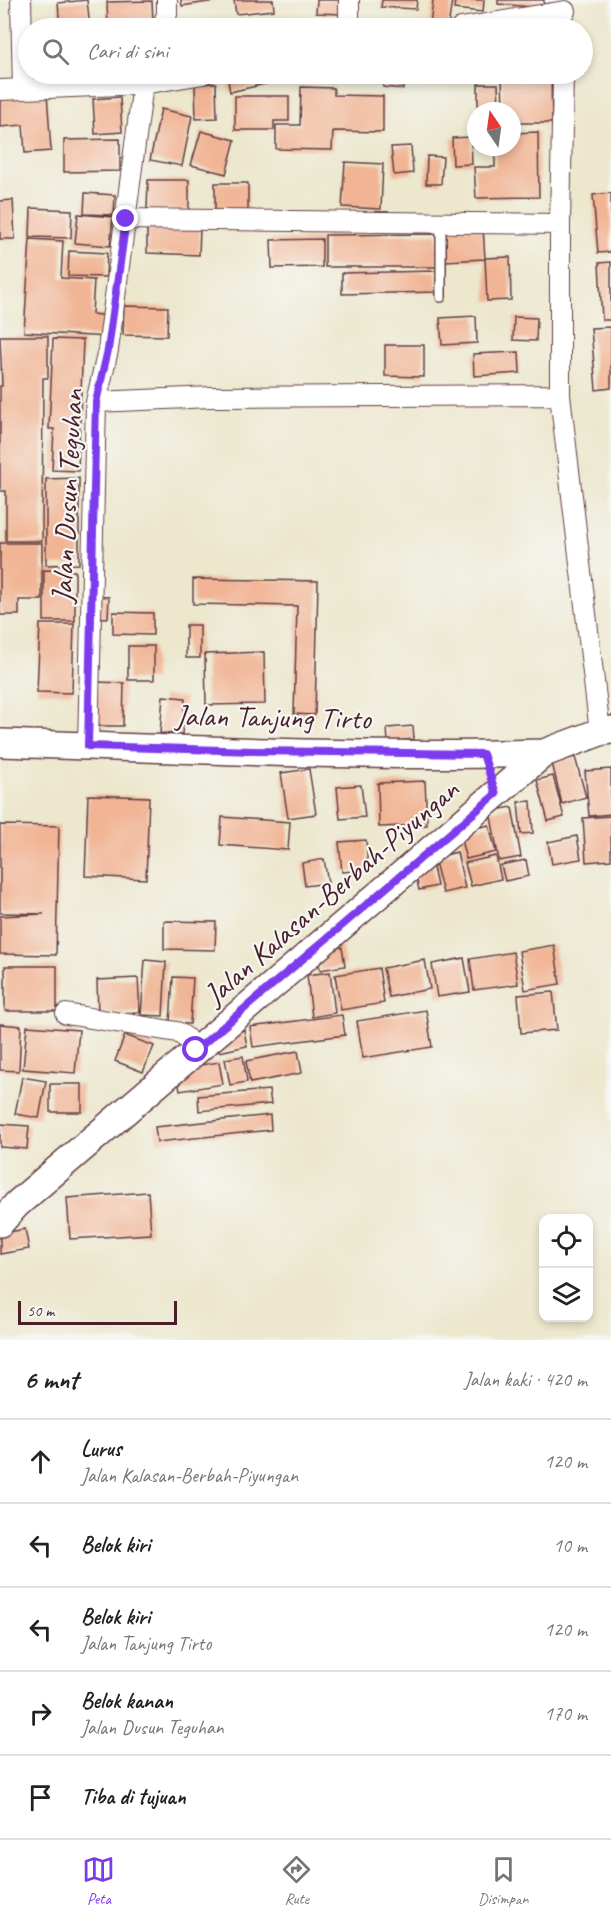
<!DOCTYPE html>
<html lang="id">
<meta charset="utf-8">
<style>
body{margin:0;font-family:Caveat,sans-serif;background:#f2f2f2;color:#222}
.controls{position:absolute;right:18px;bottom:18px;display:grid;overflow:hidden;border-radius:12px;box-shadow:0 3px 9px #0003}
.controls button{width:54px;height:54px;display:grid;place-items:center;padding:0;border:0;border-bottom:2px solid #e0e0e0;background:#fff;color:#222;font:30px sans-serif}
.compass{position:absolute;left:467px;top:102px;width:54px;height:54px;border-radius:50%;background:#fff;box-shadow:0 3px 9px #0003;rotate:347deg}
.scale{position:absolute;left:18px;bottom:15px;width:159px;box-sizing:border-box;padding-left:6px;border:3px solid #4a1f2b;border-top:0;font-size:16px;line-height:21px;white-space:nowrap;color:#4a1f2b;-webkit-text-stroke:4px #f6f6f2;paint-order:stroke}
.stop{position:absolute;width:18px;height:18px;margin:-14px;border:4px solid #7c3aed;border-radius:50%;background:#fff}
.stop.end{background:#7c3aed;border-color:#fff;box-shadow:0 2px 6px #0008}
.list{margin:0;padding:0;list-style:none}
h2{display:flex;justify-content:space-between;align-items:center;height:78px;margin:0;padding:0 24px;font-size:26px}
h2 small{font-size:20px;font-weight:400;color:#767676}
.list li{display:grid;grid-template-columns:39px 1fr auto;gap:18px;align-items:center;box-sizing:border-box;height:84px;padding:0 24px;border-top:2px solid #e0e0e0}
.list b{display:block;font-size:22px;white-space:nowrap}
.list p{margin:0;font-size:20px;white-space:nowrap;color:#767676}
.list em{font-size:20px;font-style:normal;color:#767676}
.icon{flex:none;width:33px;height:33px;fill:none;stroke:currentColor;stroke-width:2;stroke-linecap:round;stroke-linejoin:round}
.map{position:relative;flex:none;width:611px;height:1340px;overflow:hidden}
.search{position:absolute;background:#fff;box-shadow:0 3px 9px #0003;left:18px;right:18px;top:18px;height:66px;display:flex;align-items:center;gap:15px;box-sizing:border-box;padding:0 21px;border-radius:33px;color:#767676;font-size:22px}
.sheet{height:498px;background:#fff}
nav{display:flex;justify-content:space-around;align-items:center;box-sizing:border-box;height:84px;border-top:2px solid #e0e0e0;background:#fff;font-size:16px;color:#767676}
nav a{display:grid;justify-items:center;gap:3px}
nav .on{color:#7c3aed}
.map>svg:first-child{display:block}
.building{fill:#f1b595}
.lines{fill:none;stroke-linecap:round;stroke-linejoin:round}
.lane-casing{stroke:#623d43;stroke-width:12}
.street-casing{stroke:#623d43;stroke-width:22}
.secondary-casing{stroke:#623d43;stroke-width:30}
.lane{stroke:#fff;stroke-width:9}
.street{stroke:#fff;stroke-width:20}
.secondary{stroke:#fff;stroke-width:27}
.route{stroke:#7c3aed;stroke-width:8}
.labels{text-anchor:middle;stroke-width:4.5;stroke-linejoin:round;paint-order:stroke}
.street-label{font-size:30px;fill:#4a1f2b;stroke:#f6f6f2}
</style>
<div class="map">
<svg width="611" height="1340" viewBox="0 0 611 1340">
<rect width="100%" height="100%" fill="#f6f6f2"/>
<filter id="ink" filterUnits="userSpaceOnUse"><feTurbulence type="fractalNoise" baseFrequency=".0167" numOctaves="2"/><feDisplacementMap in="SourceGraphic" scale="12" xChannelSelector="R" yChannelSelector="G"/><feConvolveMatrix kernelMatrix="1 2 1 2 8 2 1 2 1" color-interpolation-filters="sRGB"/></filter>
<filter id="wash" filterUnits="userSpaceOnUse"><feTurbulence type="fractalNoise" baseFrequency=".008" numOctaves="4" result="noise"/><feDisplacementMap in="SourceGraphic" scale="24" xChannelSelector="R" yChannelSelector="G"/><feGaussianBlur stdDeviation="1.35" result="paint"/><feColorMatrix in="noise" values="0 0 0 0 0 0 0 0 0 0 0 0 0 0 0 0 0 1.4 0 .05"/><feComposite in="paint" operator="in"/></filter>
<g filter="url(#wash)">
<rect width="100%" height="100%" fill="#ece7cd"/>
<g id="blocks">
<path class="building" d="M87 0 90 28H60L58 3Z
M181 0H214V1L182 6Z
M234 0H273L274 10 236 14Z
M317 0H343L342 14 316 13Z
M382 0H417L416 9 381 7Z
M433 0H452L448 28 430 26Z
M455 0H484L483 12 454 9Z
M498 0H544L543 8 498 4Z
M152 1 153 21H139V28H108L107 2Z
M57 24V28H28L23 25Z
M235 74H272L274 82 230 92 227 75Z
M384 74H405L403 89 383 87Z
M502 74H551L552 123H512V111H503Z
M216 83 217 118 196 119 195 84Z
M478 84H498L499 111H478Z
M301 87 334 88V95L383 96V132L333 131 332 150 276 149V125H300Z
M47 93 51 151 25 153 23 125 0 127V97Z
M235 96H289V121H274V130H235Z
M120 97 122 132 95 134 93 99Z
M161 109 192 116 182 166 150 160Z
M201 131 235 140 226 174 191 165Z
M538 132 539 197 476 198 474 167H495V147H512V133Z
M471 137 472 164 453 165 452 138Z
M120 139V171L64 172V140Z
M411 146 413 173 394 175 391 147Z
M427 156 443 157 441 184H426Z
M345 162 383 164 381 209 342 207Z
M148 180H189V210H147Z
M215 183H248V212L215 211Z
M85 193 115 195 114 215 84 214Z
M611 193V252L598 253 593 195Z
M13 200 15 239H0V201Z
M31 208 72 210 71 238 30 237Z
M78 214 113 217 110 246 75 243Z
M147 227 200 228 199 255 147 253Z
M483 227 485 259 445 261 444 228Z
M437 234V267H325V235Z
M30 239 63 241 61 278 94 280 92 314 109 316 108 337 24 332Z
M322 239V267L272 268 271 240Z
M69 251 107 253 106 277 68 276Z
M510 257 511 300 487 301 485 258Z
M611 262V320H602L599 263Z
M436 271 438 292 342 294V273Z
M124 306 168 307 167 336 123 335Z
M476 316 477 343 442 345 440 318Z
M514 317 537 318 536 341 513 340Z
M611 327V388L596 390 591 328Z
M0 336H48V378H43L42 541H6V491H0V386H2Z
M53 339 83 340 78 471 52 470 54 429H49Z
M385 345H424V377L385 376Z
M519 352 520 373 474 376 473 354Z
M79 478V564L46 565V479Z
M0 543H42V600H19V615H0Z
M44 570 75 571V621H44Z
M193 579 318 581 315 715 294 714 297 606 193 604Z
M93 596 109 597 108 618 92 617Z
M113 612 153 613V635L113 634Z
M40 624H74L72 693 37 692Z
M186 625H200V658H186Z
M128 646H154V680H128Z
M264 652 265 704 206 705 205 654Z
M98 682 124 683 123 726H97Z
M163 696 185 698 182 734 160 733Z
M413 726 414 739 388 742 387 728Z
M575 757 586 797 562 804 552 763Z
M309 769 316 814 288 818 281 773Z
M611 769V814L589 816 585 771Z
M553 776 564 817 548 821 537 780Z
M425 781 427 825 379 827 378 783Z
M361 785 365 817 340 819 337 787Z
M88 795 149 797 146 879 85 876Z
M531 801 533 833 521 834 518 802Z
M512 807 521 857 499 861 490 811Z
M611 816V860L586 862 583 818Z
M222 817 290 822 288 850 220 845Z
M0 825 59 826 56 955 0 954V916L44 914 0 913Z
M489 825 496 852 466 859 459 832Z
M577 836 581 859 552 864 548 842Z
M366 840 368 870 342 872 339 842Z
M457 852 465 888 443 893 434 858Z
M496 856 501 879 471 886 465 863Z
M324 859 328 883 305 886 302 863Z
M526 860 529 876 505 881 501 865Z
M432 863 437 886 419 890 414 866Z
M164 921 216 922 215 950 164 949Z
M554 945 560 984 525 990 519 951Z
M342 947 345 966 320 970 317 951Z
M513 952 518 984 474 990 470 959Z
M464 958 470 992 437 997 432 964Z
M145 960 166 962 163 1016 141 1015Z
M425 960 430 989 389 997 383 968Z
M5 966H57V1011H5Z
M379 968 384 1003 341 1010 335 975Z
M330 972 335 1013 312 1017 307 975Z
M173 977 193 978 190 1024 170 1023Z
M138 978 140 1012 98 1014 97 980Z
M553 992 557 1030 521 1033 518 995Z
M426 1010 432 1047 363 1058 357 1021Z
M342 1015 345 1035 253 1047 250 1027Z
M0 1024 21 1026 19 1071 0 1070Z
M27 1026 79 1030 75 1073 23 1069Z
M244 1030 247 1046 219 1052 216 1036Z
M125 1035 154 1046 143 1072 115 1061Z
M298 1051 302 1073 250 1083 246 1061Z
M243 1056 247 1082 230 1085 225 1059Z
M219 1062 223 1084 180 1091 176 1069Z
M22 1077 46 1081 39 1118 15 1114Z
M50 1084H82V1112H50Z
M269 1090 271 1104 199 1111 198 1096Z
M270 1115 271 1130 157 1142 155 1127Z
M0 1124 29 1126 27 1149 0 1147Z
M148 1192 151 1234 70 1239 67 1198Z
M25 1229 29 1249 0 1254V1234Z"/>
</g>
</g>
<g filter="url(#ink)">
<use href="#blocks" fill-opacity="0" stroke="#623d43" stroke-width="1.5"/>
<g class="lines">
<g class="lane-casing">
<path id="lane" d="M441 223V297"/>
</g>
<g class="street-casing">
<path id="street" d="M21 0 23 89
M162 28 167 14V0
M349 28V0
M461 28 565 11
M563 74 560 224V395L600 732
M0 90 143 84 203 74
M126 219 560 224
M96 402 211 397 560 395
M88 746 96 402 108 350 143 84 147 74
M66 1014 177 1032 185 1037 196 1050"/>
</g>
<g class="secondary-casing">
<path id="secondary" d="M0 743C181 749 363 758 544 753
M0 1223 17 1204 544 753 600 732 611 730"/>
</g>
<use href="#lane" class="lane"/>
<use href="#street" class="street"/>
<use href="#secondary" class="secondary"/>
</g>
</g>
<g class="lines" filter="url(#ink)">
<path class="route" d="M126 219 108 350 96 402 88 746 254 751 483 754 496 794 196 1050"/>
</g>
<g class="labels">
<g class="street-label">
<text transform="translate(67 496) rotate(-87)" y="10">Jalan Dusun Teguhan</text>
<text transform="translate(273 717) rotate(1)" y="10">Jalan Tanjung Tirto</text>
<text transform="translate(331 892) rotate(-41)" y="10">Jalan Kalasan-Berbah-Piyungan</text>
</g>
</g>
</svg>
<div class="controls">
<button><svg class="icon" aria-label="locate" viewBox="0 0 24 24"><circle cx="12" cy="12" r="6"/><path d="M12 2v4M12 18v4M2 12h4M18 12h4"/></svg></button>
<button><svg class="icon" aria-label="layers" viewBox="0 0 24 24"><path d="M12 4l9 5-9 5-9-5zM3 14l9 5 9-5"/></svg></button>
</div>
<svg class="compass" viewBox="-18 -18 36 36"><path d="M0-13l5 13h-10z" fill="#e53935"/><path d="M0 13l5-13h-10z" fill="#767676"/></svg>
<div class="scale">50 m</div>
<div class="stop" style="left:196px;top:1050px"></div>
<div class="stop end" style="left:126px;top:219px"></div>
<div class="search"><svg class="icon" aria-label="search" viewBox="0 0 24 24"><circle cx="10" cy="10" r="6"/><path d="M15 15l6 6"/></svg>Cari di sini</div>
</div>
<section class="sheet">
<h2>6 mnt<small>Jalan kaki · 420 m</small></h2>
<ul class="list">
<li><svg class="icon" aria-label="ahead" viewBox="0 0 24 24"><path d="M12 20V5M6 11l6-6 6 6"/></svg><div><b>Lurus</b><p>Jalan Kalasan-Berbah-Piyungan</p></div><em>120 m</em></li>
<li><svg class="icon" aria-label="left" viewBox="0 0 24 24"><path d="M17 20v-9H6M10 6l-5 5 5 5"/></svg><div><b>Belok kiri</b></div><em>10 m</em></li>
<li><svg class="icon" aria-label="left" viewBox="0 0 24 24"><path d="M17 20v-9H6M10 6l-5 5 5 5"/></svg><div><b>Belok kiri</b><p>Jalan Tanjung Tirto</p></div><em>120 m</em></li>
<li><svg class="icon" aria-label="right" viewBox="0 0 24 24"><path d="M7 20v-9h11M14 6l5 5-5 5"/></svg><div><b>Belok kanan</b><p>Jalan Dusun Teguhan</p></div><em>170 m</em></li>
<li><svg class="icon" aria-label="arrive" viewBox="0 0 24 24"><path d="M6 21V4h12l-3 4 3 4H6"/></svg><div><b>Tiba di tujuan</b></div></li>
</ul>
</section>
<nav>
<a class="on"><svg class="icon" aria-label="map" viewBox="0 0 24 24"><path d="M3 6l6-2 6 2 6-2v14l-6 2-6-2-6 2zM9 4v14M15 6v14"/></svg>Peta</a>
<a><svg class="icon" aria-label="directions" viewBox="0 0 24 24"><path d="M12 3l9 9-9 9-9-9zM9 14v-3h6M13 9l2 2-2 2"/></svg>Rute</a>
<a><svg class="icon" aria-label="saved" viewBox="0 0 24 24"><path d="M7 4h10v16l-5-4-5 4z"/></svg>Disimpan</a>
</nav>
